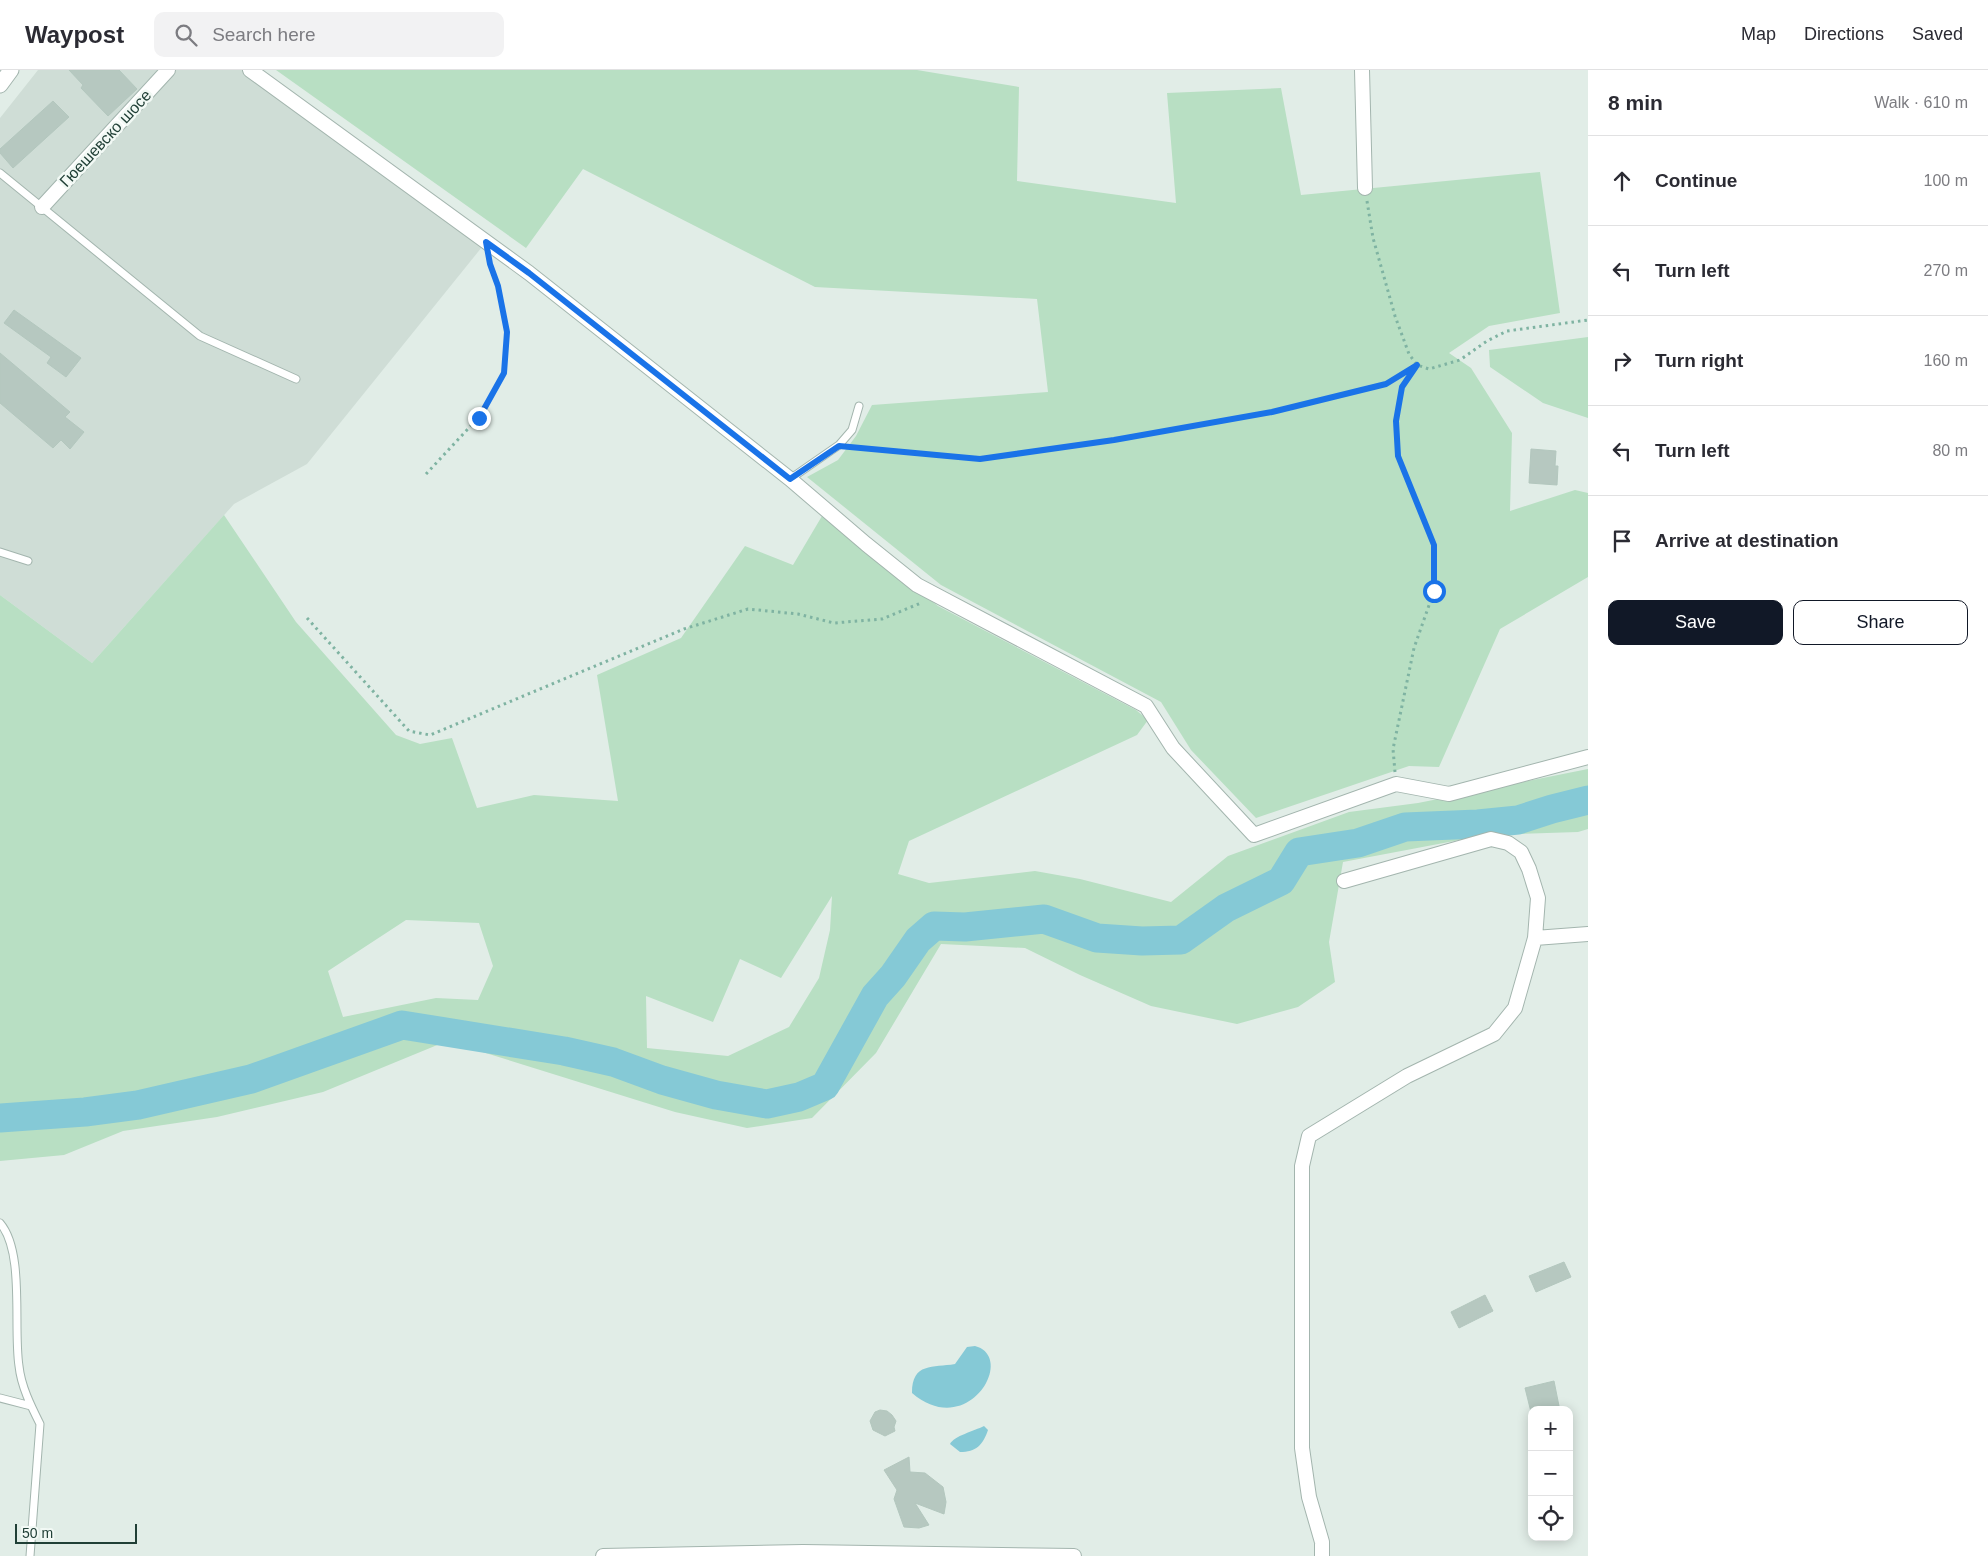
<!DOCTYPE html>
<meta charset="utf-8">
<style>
body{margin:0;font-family:Helvetica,sans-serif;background:#f2f2f3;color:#2b2b33}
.controls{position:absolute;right:15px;bottom:15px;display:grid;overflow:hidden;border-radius:10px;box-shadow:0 2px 12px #0003}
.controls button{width:45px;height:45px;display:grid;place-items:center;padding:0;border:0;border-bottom:1px solid #e1e1e2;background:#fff;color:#2b2b33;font:25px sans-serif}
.scale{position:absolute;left:15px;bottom:12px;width:122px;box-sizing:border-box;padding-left:5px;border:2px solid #203f36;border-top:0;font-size:14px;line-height:18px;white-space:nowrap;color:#203f36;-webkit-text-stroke:4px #f2f9f5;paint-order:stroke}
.stop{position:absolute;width:15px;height:15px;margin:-11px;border:4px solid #1a73e8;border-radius:50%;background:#fff}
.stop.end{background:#1a73e8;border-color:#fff;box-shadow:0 1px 5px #0008}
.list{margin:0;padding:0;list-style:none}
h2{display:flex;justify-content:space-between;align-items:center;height:65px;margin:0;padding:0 20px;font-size:21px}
h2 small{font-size:16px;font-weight:400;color:#7c7c81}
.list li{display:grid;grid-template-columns:32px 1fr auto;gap:15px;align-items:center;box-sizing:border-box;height:90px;padding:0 20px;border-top:1px solid #e1e1e2}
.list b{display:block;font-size:19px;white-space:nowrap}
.list em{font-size:16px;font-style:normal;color:#7c7c81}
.actions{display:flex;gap:10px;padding:15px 20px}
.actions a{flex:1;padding:11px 0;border:1px solid #111827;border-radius:10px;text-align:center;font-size:18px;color:#111827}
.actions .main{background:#111827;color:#fff}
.icon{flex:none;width:28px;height:28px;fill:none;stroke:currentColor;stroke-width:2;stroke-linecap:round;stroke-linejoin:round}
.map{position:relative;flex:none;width:1588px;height:1486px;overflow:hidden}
header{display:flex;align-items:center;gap:30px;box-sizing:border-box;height:70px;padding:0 25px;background:#fff;border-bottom:1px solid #e1e1e2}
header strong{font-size:24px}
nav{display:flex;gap:28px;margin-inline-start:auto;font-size:18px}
.search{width:350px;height:45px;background:#f2f2f3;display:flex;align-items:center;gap:12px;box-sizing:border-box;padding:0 18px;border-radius:10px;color:#7c7c81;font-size:19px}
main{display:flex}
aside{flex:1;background:#fff}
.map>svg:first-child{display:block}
.built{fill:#cfddd6}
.green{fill:#b8dfc3;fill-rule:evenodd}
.water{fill:#85c9d6}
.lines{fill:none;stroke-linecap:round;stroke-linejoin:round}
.river{stroke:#85c9d6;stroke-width:29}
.building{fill:#b6c8c0;stroke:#b3c7be}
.service-casing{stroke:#a3b5ae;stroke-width:9}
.minor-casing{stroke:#a3b5ae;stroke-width:16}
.tertiary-casing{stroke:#a3b5ae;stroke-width:17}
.path{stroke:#7fb3a2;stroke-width:3;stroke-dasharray:2.5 4;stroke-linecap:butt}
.service{stroke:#fff;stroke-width:7}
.minor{stroke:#fff;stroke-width:14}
.tertiary{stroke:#fff;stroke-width:15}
.route{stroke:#1a73e8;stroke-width:6}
.labels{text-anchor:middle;stroke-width:5;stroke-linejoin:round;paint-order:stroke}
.street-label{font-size:16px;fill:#203f36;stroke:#f2f9f5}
</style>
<header>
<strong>Waypost</strong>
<div class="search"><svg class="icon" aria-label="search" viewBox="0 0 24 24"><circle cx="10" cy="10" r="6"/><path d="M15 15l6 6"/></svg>Search here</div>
<nav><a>Map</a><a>Directions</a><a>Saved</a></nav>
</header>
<main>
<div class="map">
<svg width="1588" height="1486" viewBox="0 0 1588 1486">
<rect width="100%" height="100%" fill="#e1ede7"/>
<path class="built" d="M38 0H250L486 172 307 394 234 434 92 593 0 525V48Z"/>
<path class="green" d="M276 0H917L1019 17 1017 111 1176 133 1167 23 1281 18 1301 125 1540 102 1560 243 1489 256 1449 283 1471 298 1512 363 1510 441 1575 420 1588 423V507L1500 559 1439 697 1409 696 1256 748 1191 680 1161 632 941 515 807 407 838 390 856 366 872 335 1048 322 1037 229 815 217 583 99 526 178Z
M1588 267V348L1543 333 1490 297 1489 280Z
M224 445 296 552 396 665 420 674 452 668 477 738 534 725 618 731 597 605 681 568 745 476 793 495 822 446 938 536 1136 640 1148 650 1137 665 909 771 898 804 929 813 1035 801 1080 809 1171 832 1228 786 1349 742 1418 733 1588 699V759L1578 762 1486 765 1343 792 1329 872 1335 912 1298 937 1237 954 1151 936 1080 905 1025 878 941 874 876 983 812 1048 747 1058 675 1042 447 971 323 1022 217 1047 123 1061 64 1085 0 1091V525L92 593ZM832 826 830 860 819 908 789 957 728 986 647 978 646 926 713 952 740 889 781 908ZM406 850 479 853 493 896 478 930 436 928 343 947 328 901Z"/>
<path class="water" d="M975 1276C1017 1287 968 1371 912 1323 912 1292 933 1298 955 1294L967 1277Z
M984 1356 988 1360C983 1375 976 1382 960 1382L950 1374C954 1366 974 1361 984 1356Z"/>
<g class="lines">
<path class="river" d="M0 1048 85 1042 138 1035 251 1009 402 955 564 981 613 992 662 1010 716 1025 767 1034 799 1027 825 1016 875 926 893 906 918 870 934 856 965 857 1044 849 1097 868 1142 871 1181 870 1226 838 1281 811 1299 782 1358 773 1405 757 1478 754 1518 750 1552 739 1588 730"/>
</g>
<path class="building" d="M69 0H119L137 19 108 46 81 18 83 15Z
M53 31 69 47 13 98 0 83V79Z
M14 240 81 288 66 307 47 293 51 287 4 253Z
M0 283 70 342 65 347 84 362 70 379 61 370 53 378 0 333Z
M1531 379 1556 381 1555 396H1558L1557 415 1529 413Z
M1564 1192 1571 1207 1536 1222 1529 1206Z
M1485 1225 1493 1241 1459 1258 1451 1242Z
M1554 1311 1559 1336 1532 1340 1531 1342 1525 1318Z
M880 1340 887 1341 892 1345 896 1351 894 1357 895 1361 885 1366 873 1360 870 1351 875 1342Z
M909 1387 910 1402 925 1403 943 1417 946 1432 944 1444 915 1433 929 1455 919 1458 904 1457 894 1429 897 1420 884 1400Z"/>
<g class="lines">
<g class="service-casing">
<path id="service" d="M0 103 200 266 296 309
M790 409 839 375 852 360 859 336
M0 482 28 491
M0 1153C25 1182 13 1257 19 1296 21 1316 31 1336 40 1354L30 1486
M0 1328 31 1336"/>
</g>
<g class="minor-casing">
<path id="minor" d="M250 0 529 203 790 409 866 474 917 515 1146 636 1173 678 1254 765 1396 714 1449 724 1588 687
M1362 0 1365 118
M42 137 168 0
M1535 868 1588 864
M603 1486 803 1482 1074 1486
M1322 1486V1472L1309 1427 1302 1378V1096L1309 1066 1407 1006 1494 964 1515 938 1535 868 1538 828 1529 799 1521 782 1508 773 1491 769 1344 811"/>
</g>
<g class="tertiary-casing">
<path id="tertiary" d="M0 15 11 0"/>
</g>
<path class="path" d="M1367 131 1373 168 1395 246 1409 284 1417 295 1429 299 1460 290 1487 271 1507 261 1588 250
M852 377 980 389 1114 370 1271 343 1386 314 1417 295
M426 404 479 347 504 303 507 261 498 216 490 192
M307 548 409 661 430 665 684 559 748 539 798 544 834 553 882 549 921 533
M1395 702 1393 679 1414 578 1434 521V475L1398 386 1395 351 1402 317 1415 298"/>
<use href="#service" class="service"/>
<use href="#minor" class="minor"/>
<use href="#tertiary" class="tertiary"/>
</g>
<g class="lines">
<path class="route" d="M479 348 504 303 507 262 498 216 490 194 486 172 529 203 790 409 839 376 980 389 1114 370 1272 342 1386 314 1417 295 1402 317 1396 351 1398 386 1434 475V521"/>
</g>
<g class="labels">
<g class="street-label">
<text transform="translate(105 68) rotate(-47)" y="6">Гюешевско шосе</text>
</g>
</g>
</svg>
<div class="controls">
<button>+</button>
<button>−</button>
<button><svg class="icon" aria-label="locate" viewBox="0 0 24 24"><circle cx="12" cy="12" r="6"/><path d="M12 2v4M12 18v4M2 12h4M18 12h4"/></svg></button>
</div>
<div class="scale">50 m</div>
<div class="stop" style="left:1434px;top:521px"></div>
<div class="stop end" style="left:479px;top:348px"></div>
</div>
<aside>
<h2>8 min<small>Walk · 610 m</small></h2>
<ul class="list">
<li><svg class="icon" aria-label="ahead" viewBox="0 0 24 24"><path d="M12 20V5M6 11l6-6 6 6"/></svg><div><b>Continue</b></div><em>100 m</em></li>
<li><svg class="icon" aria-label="left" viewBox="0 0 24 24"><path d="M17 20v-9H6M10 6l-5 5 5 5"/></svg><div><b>Turn left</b></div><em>270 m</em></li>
<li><svg class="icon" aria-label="right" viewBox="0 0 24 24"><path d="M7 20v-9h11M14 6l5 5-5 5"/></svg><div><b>Turn right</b></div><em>160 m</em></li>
<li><svg class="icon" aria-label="left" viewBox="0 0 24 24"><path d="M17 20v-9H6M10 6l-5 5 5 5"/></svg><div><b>Turn left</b></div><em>80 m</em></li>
<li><svg class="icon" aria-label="arrive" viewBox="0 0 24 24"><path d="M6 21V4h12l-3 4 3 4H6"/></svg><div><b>Arrive at destination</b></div></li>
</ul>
<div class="actions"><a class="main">Save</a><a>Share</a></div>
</aside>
</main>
